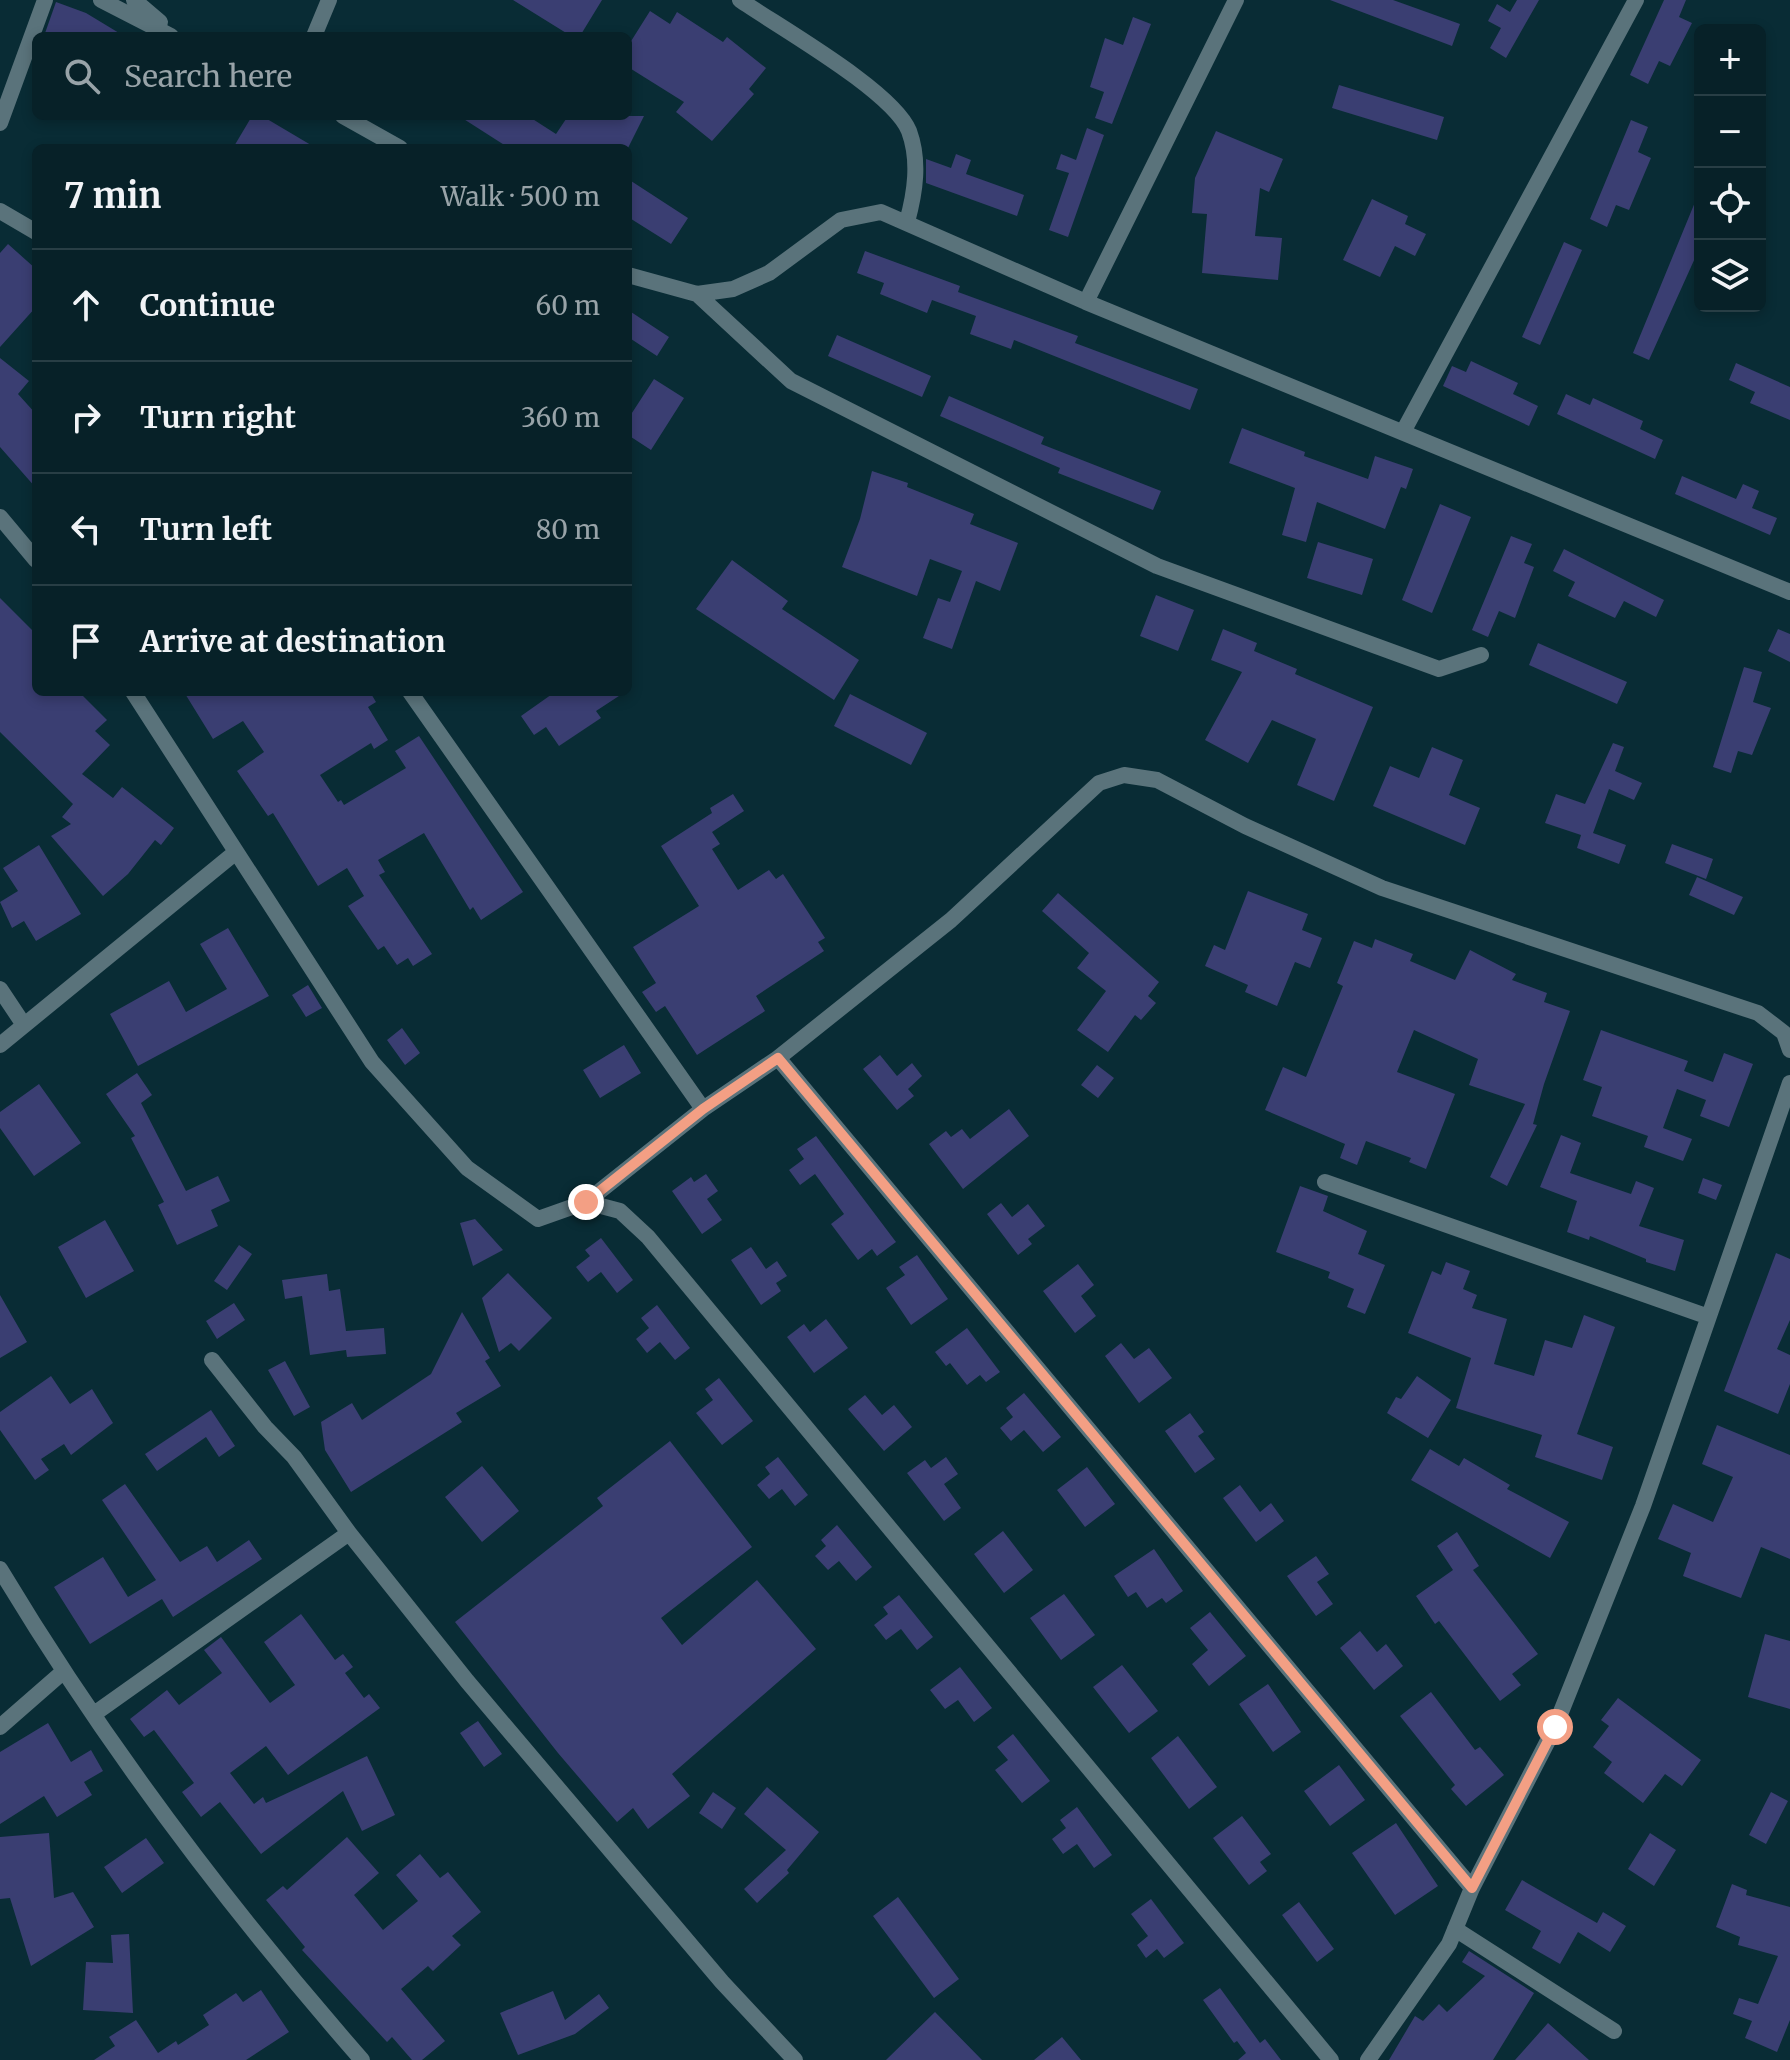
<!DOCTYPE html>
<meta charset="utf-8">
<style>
body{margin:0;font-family:Merriweather,serif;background:#152e34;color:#f1f3f6}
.controls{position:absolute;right:24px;top:24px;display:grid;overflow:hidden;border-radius:12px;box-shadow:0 4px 12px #0003}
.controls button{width:72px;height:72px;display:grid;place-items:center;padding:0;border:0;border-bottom:2px solid #283e45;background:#072128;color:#f1f3f6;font:40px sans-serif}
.stop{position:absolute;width:24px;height:24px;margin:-18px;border:6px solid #f39f84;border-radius:50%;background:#fff}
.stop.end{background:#f39f84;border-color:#fff;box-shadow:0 2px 8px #0008}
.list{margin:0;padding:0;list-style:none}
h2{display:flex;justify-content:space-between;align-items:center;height:104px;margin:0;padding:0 32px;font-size:34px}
h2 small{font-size:26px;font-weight:400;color:#98a3a8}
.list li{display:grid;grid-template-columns:52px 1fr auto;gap:24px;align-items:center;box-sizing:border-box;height:112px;padding:0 32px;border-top:2px solid #283e45}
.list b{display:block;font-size:30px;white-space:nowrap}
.list em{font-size:26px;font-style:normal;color:#98a3a8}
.icon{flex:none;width:44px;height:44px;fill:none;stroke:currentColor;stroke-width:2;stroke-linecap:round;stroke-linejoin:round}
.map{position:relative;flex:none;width:1790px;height:2060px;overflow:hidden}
.search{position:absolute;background:#072128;box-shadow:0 4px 12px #0003;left:32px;top:32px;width:600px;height:88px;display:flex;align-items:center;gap:20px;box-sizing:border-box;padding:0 28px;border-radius:12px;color:#98a3a8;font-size:30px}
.panel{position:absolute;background:#072128;box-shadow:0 4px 12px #0003;left:32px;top:144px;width:600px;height:552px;border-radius:12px}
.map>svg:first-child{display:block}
.building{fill:#3a3e72}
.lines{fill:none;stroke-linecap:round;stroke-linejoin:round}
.street{stroke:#5a737b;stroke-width:16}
.route{stroke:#f39f84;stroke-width:10}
</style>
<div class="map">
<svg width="1790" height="2060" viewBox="0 0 1790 2060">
<rect width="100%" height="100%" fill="#092c35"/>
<path class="building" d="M513 0H602L580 36H571Z
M1330 0H1393L1460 24 1452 46Z
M1517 0H1539L1506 58 1490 48 1501 28 1488 21 1497 4 1510 12Z
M1664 0H1686L1679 17 1692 23 1670 66 1659 61 1648 84 1630 75Z
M56 2 86 13 124 36H44Z
M650 11 670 24 677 12 723 42 727 37 766 68 749 89 754 94 712 141 676 112 684 102 628 67V46Z
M1133 17 1151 24 1112 124 1095 118 1104 92 1090 87 1105 38 1123 45Z
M1339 85 1444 117 1437 140 1332 108Z
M252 116H262L316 148H233Z
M459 116H528L556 134 568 116H644L628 148H509Z
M1631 120 1648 127 1638 152 1651 158 1629 210 1616 205 1607 227 1590 219Z
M1087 128 1104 135 1068 237 1049 230 1069 173 1056 169 1061 154 1076 160Z
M1216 131 1283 159 1269 192 1260 188 1255 236 1282 238 1278 280 1202 273 1207 214 1192 213 1195 178Z
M956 154 971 160 966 174 1024 195 1017 216 926 183V159L951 168Z
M628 179 688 218 671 244 628 217Z
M1700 190V247L1649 360 1633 353Z
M1372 199 1408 216 1405 224 1426 234 1415 256 1395 246 1380 277 1343 260Z
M1564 242 1582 250 1540 345 1522 337Z
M8 244 36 269V307L0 347V253Z
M865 251 960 286 958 292 1078 336 1075 343 1198 389 1190 410 1014 340 1011 349 970 334 976 316 932 300 927 313 880 294 884 283 857 273Z
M628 310 669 337 657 356 628 337Z
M837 335 931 376 922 397 828 356Z
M0 358 29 381 18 394 36 414V488L0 447Z
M1471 361 1518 383 1513 394 1538 406 1529 426 1443 386 1452 366 1466 372Z
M1736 363 1790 387V420L1750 403 1755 392 1729 380Z
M654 379 684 398 651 450 628 435V419Z
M1566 394 1590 405 1593 398 1643 421 1640 429 1663 440 1655 459 1557 414Z
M949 396 1044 437 1041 444 1161 491 1153 510 1058 473 1060 468 940 416Z
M1242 428 1305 452 1304 456 1368 479 1375 456 1413 469 1406 489 1401 487 1385 529 1317 502 1306 542 1282 535 1295 488 1229 463Z
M872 471 908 483 907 487 974 514 970 524 1018 543 1000 591 976 581 952 649 923 638 938 598 950 602 962 571 930 559 917 596 842 567 860 519Z
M1682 476 1736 499 1743 484 1759 491 1752 508 1777 518 1770 535 1675 494Z
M1440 504 1471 517 1432 613 1402 600Z
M1511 536 1532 544 1524 563 1534 567 1515 618 1499 611 1488 637 1472 630Z
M1318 542 1373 559 1362 595 1307 578Z
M1564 549 1664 600 1656 617 1624 601 1615 618 1568 596 1575 582 1553 571Z
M732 560 788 601 782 609 859 660 834 700 696 609Z
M1156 595 1194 610 1178 651 1140 636Z
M0 598 36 634V692H79L107 720 95 731 110 745 82 774 113 798 122 787 174 828 161 845 155 840 128 874 103 896 51 836 71 824 62 817 73 804 0 732Z
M1223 629 1257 643 1254 651 1297 669 1295 674 1373 707 1334 801 1297 785 1316 739 1272 720 1248 763 1205 740 1242 672 1211 660Z
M1778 629 1790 634V662L1768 651Z
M1538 643 1627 682 1617 704 1529 665Z
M1744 667 1762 672 1753 702 1771 708 1752 755 1738 751 1731 773 1713 767Z
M184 692H370L376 702 368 707 388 740 374 749 371 743 320 775 338 802 341 800 344 805 406 768 395 751 419 736 523 892 481 920 473 907 470 910 424 833 378 860 385 872 379 875 432 954 413 966 408 958 397 965 384 946 378 950 348 906 364 896 347 868 318 886 273 813 268 816 237 771 264 752 243 721 213 739Z
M555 692H625L596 711 601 718 559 746 546 727 534 735 521 716Z
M850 694 927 733 911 765 834 726Z
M1613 743 1624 747 1615 771 1642 783 1634 800 1609 789 1593 833 1626 845 1619 864 1577 848 1581 835 1545 823 1556 794 1585 804Z
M1432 747 1463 760 1449 795 1480 808 1465 845 1373 806 1390 766 1419 778Z
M733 794 744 811 712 832 720 844 712 849 738 890 769 870 776 879 783 874 825 938 818 942 824 951 756 996 765 1011 697 1055 665 1006 656 1012 642 992 656 983 633 947 699 906 661 846 712 813 710 808Z
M1672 844 1713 859 1706 879 1665 863Z
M39 845 81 914 36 941 24 921 12 928 0 902 18 891 3 868Z
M1697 877 1743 897 1734 915 1689 895Z
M1248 891 1308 914 1302 930 1322 938 1310 968 1295 962 1277 1006 1245 992 1248 985 1205 966 1214 945 1225 950Z
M1058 893 1159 982 1148 996 1156 1003 1141 1020 1135 1015 1108 1052 1077 1030 1106 991 1077 968 1089 953 1042 911Z
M228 928 269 996 138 1066 110 1014 169 981 186 1012 227 989 200 944Z
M1375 939 1413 954 1410 961 1455 980 1470 950 1516 974 1512 980 1547 993 1544 1002 1570 1011 1544 1084 1533 1124 1537 1125 1507 1186 1490 1177 1525 1104 1469 1085 1478 1059 1414 1030 1397 1072 1455 1094 1426 1169 1409 1162 1411 1158 1366 1141 1357 1165 1340 1158 1345 1144 1265 1110 1283 1067 1306 1077 1343 986 1337 983 1354 941 1372 948Z
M308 985 322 1008 306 1017 292 995Z
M402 1028 420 1053 405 1065 387 1040Z
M1601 1030 1688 1061 1684 1071 1713 1082 1724 1053 1753 1064 1729 1127 1700 1116 1706 1100 1677 1089 1663 1128 1692 1139 1683 1161 1644 1147 1648 1136 1592 1116 1602 1087 1583 1080Z
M624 1045 641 1073 600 1098 583 1070Z
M880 1055 897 1076 912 1063 922 1076 908 1089 914 1096 897 1110 863 1069Z
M1097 1065 1114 1078 1098 1098 1081 1085Z
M137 1073 152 1095 141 1103 186 1191 218 1176 230 1201 211 1210 218 1226 177 1245 158 1205 164 1202 131 1138 135 1136 106 1094Z
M39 1084 81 1143 34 1176 0 1128V1112Z
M1009 1109 1029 1136 963 1189 929 1144 946 1131 951 1137 962 1129 970 1139Z
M1561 1135 1581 1143 1570 1173 1631 1194 1636 1181 1654 1188 1639 1226 1684 1240 1675 1271 1646 1262V1259L1590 1236 1589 1240 1567 1232 1577 1201 1540 1187Z
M816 1136 896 1242 877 1256 872 1249 858 1260 831 1224 844 1214 815 1174 800 1185 789 1170 804 1159 797 1149Z
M706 1174 718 1191 707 1199 722 1220 702 1234 672 1191 691 1177 694 1182Z
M1703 1178 1722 1185 1716 1200 1698 1193Z
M1300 1186 1328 1196 1323 1211 1367 1231 1358 1254 1385 1265 1365 1314 1347 1307 1354 1289 1328 1278 1330 1272 1276 1252Z
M1001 1203 1012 1217 1028 1204 1045 1226 1028 1239 1032 1244 1018 1255 987 1214Z
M475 1219 503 1250 473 1266 460 1223Z
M105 1220 134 1271 86 1298 58 1247Z
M601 1238 633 1280 617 1293 601 1272 588 1282 576 1267 590 1256 585 1250Z
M239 1245 252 1254 227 1290 214 1281Z
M751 1247 766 1269 777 1261 787 1276 776 1283 781 1291 761 1305 731 1260Z
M1776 1253 1790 1259V1320L1777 1349 1790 1355V1384L1778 1414 1724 1391Z
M917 1255 948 1299 911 1325 886 1288 905 1275 899 1267Z
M1446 1262 1470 1271 1463 1289 1477 1295 1472 1308 1507 1319 1494 1364 1534 1376 1545 1340 1572 1348 1584 1315 1615 1327 1577 1434 1613 1447 1602 1480 1535 1457 1542 1435 1456 1408 1471 1358 1408 1333 1432 1271 1441 1275Z
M1078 1264 1094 1285 1081 1296 1096 1316 1075 1333 1043 1291Z
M508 1273 552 1318 519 1351 511 1343 499 1352 482 1298Z
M327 1274 329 1291 340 1289 346 1331 384 1328 386 1354 347 1357 346 1350 310 1355 302 1296 285 1299 282 1280Z
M0 1295 27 1342 0 1358Z
M234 1303 245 1320 217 1339 206 1321Z
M657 1305 690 1348 675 1360 660 1342 647 1353 636 1339 649 1328 641 1318Z
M462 1312 490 1358 485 1361 501 1386 456 1413 462 1422 351 1492 325 1450 321 1422 352 1403 362 1420 431 1374Z
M826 1319 848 1348 814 1373 787 1337 804 1324 810 1332Z
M967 1328 1000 1372 986 1382 980 1375 967 1385 950 1363 946 1366 935 1352Z
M1121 1343 1134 1359 1149 1348 1172 1378 1139 1403 1105 1356Z
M285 1361 310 1407 294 1416 268 1370Z
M51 1376 70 1404 92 1389 113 1423 71 1455 64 1444 41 1459 49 1470 35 1480 0 1430V1412Z
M1417 1376 1451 1400 1428 1438 1387 1413 1396 1397 1401 1399Z
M719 1378 753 1421 722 1445 696 1413 713 1400 705 1389Z
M1024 1393 1061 1437 1043 1452 1024 1430 1011 1441 1000 1428 1013 1417 1006 1408Z
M865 1395 882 1415 894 1405 912 1427 884 1451 848 1409Z
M211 1410 235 1446 219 1457 206 1437 157 1471 145 1454Z
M1190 1413 1204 1432 1198 1436 1215 1459 1195 1473 1165 1431Z
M1717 1425 1790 1455V1559L1761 1547 1741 1598 1683 1576 1691 1553 1658 1539 1673 1504 1713 1522 1733 1477 1702 1464Z
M670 1441 752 1547 661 1618 682 1645 757 1580 816 1649 672 1774 690 1796 648 1829 633 1808 617 1822 558 1753 455 1622 603 1506 597 1498Z
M1430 1449 1459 1466 1464 1458 1510 1485 1507 1489 1569 1522 1550 1558 1411 1480Z
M778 1457 808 1495 795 1506 782 1489 769 1499 757 1485 770 1474 765 1467Z
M946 1457 958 1474 944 1484 961 1508 944 1521 907 1473 925 1460 931 1468Z
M482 1466 519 1511 482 1542 445 1497Z
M1087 1467 1115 1504 1085 1527 1057 1490Z
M125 1484 180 1562 207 1546 217 1562 249 1540 262 1559 173 1617 162 1599 90 1644 54 1587 103 1557 128 1597 156 1580 102 1500Z
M1240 1485 1260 1512 1271 1503 1284 1521 1256 1542 1223 1498Z
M837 1525 872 1567 856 1581 839 1561 828 1570 815 1556 826 1546 821 1540Z
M1003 1531 1033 1570 1004 1593 974 1554Z
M1457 1532 1479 1566 1473 1570 1538 1654 1512 1674 1521 1685 1500 1701 1439 1621 1435 1624 1416 1596 1453 1570 1437 1546Z
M1154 1549 1183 1591 1166 1603 1162 1598 1147 1608 1136 1592 1128 1597 1114 1576Z
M1316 1556 1329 1574 1317 1582 1333 1604 1316 1616 1287 1576Z
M1064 1594 1095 1635 1061 1660 1030 1618Z
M899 1595 933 1637 917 1650 901 1629 886 1640 874 1625 888 1614 883 1607Z
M1210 1612 1246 1656 1209 1686 1192 1664 1208 1650 1190 1628Z
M301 1614 335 1660 343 1654 353 1667 345 1673 364 1698 369 1694 380 1708 288 1775 266 1746 230 1773 254 1804 263 1797 266 1803 367 1756 395 1815 362 1831 343 1791 261 1854 220 1802 201 1817 182 1792 194 1783 154 1730 144 1737 130 1719 167 1690 179 1705 222 1673 204 1650 221 1637 270 1703 295 1685 264 1642Z
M1360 1631 1377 1652 1386 1644 1403 1666 1374 1690 1340 1648Z
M1765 1634 1790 1641V1709L1748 1697Z
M1122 1665 1158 1711 1129 1733 1093 1687Z
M960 1667 992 1708 974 1722 958 1700 945 1709 930 1690Z
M1268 1684 1301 1732 1273 1752 1239 1704Z
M1431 1692 1475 1750 1480 1747 1504 1775 1466 1806 1451 1789 1455 1785 1400 1716Z
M1618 1698 1701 1760 1682 1786 1665 1774 1643 1803 1604 1773 1612 1762 1593 1747 1609 1726 1601 1720Z
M478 1721 502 1754 484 1767 460 1733Z
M48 1723 71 1762 91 1750 103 1771 84 1782 92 1795 57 1817 44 1796 0 1824V1752Z
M1013 1734 1050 1781 1022 1803 995 1770 1008 1760 997 1747Z
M1178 1736 1217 1787 1189 1809 1151 1758Z
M1339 1765 1365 1800 1330 1826 1304 1791Z
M767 1787 819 1832 787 1870 789 1873 757 1903 744 1889 786 1850 744 1814Z
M713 1792 736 1808 722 1829 699 1813Z
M1771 1792 1788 1801 1766 1844 1749 1835Z
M1077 1807 1112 1855 1094 1868 1077 1844 1063 1854 1052 1839 1066 1828 1060 1820Z
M1242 1816 1271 1854 1260 1862 1267 1871 1249 1885 1213 1838Z
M1396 1823 1438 1886 1395 1915 1352 1853Z
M49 1833 54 1898 73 1892 94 1927 31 1966 10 1898 0 1899V1837Z
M1650 1833 1676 1850 1654 1886 1628 1869Z
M347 1837 379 1873 354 1895 383 1930 418 1901 396 1875 420 1854 440 1878 448 1872 481 1912 452 1936 461 1945 433 1971 428 1966 401 1989 445 2041 422 2060H412L392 2037 387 2042 302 1950 305 1947 266 1900 283 1886 287 1890Z
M146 1838 164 1863 122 1893 104 1867Z
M1522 1880 1597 1923 1603 1912 1626 1926 1610 1952 1578 1932 1560 1964 1532 1948 1541 1931 1505 1910Z
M1732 1884 1747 1890 1746 1895 1790 1907V2020L1777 2052 1745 2038 1752 2021 1733 2014 1739 1998 1758 2004 1778 1956 1738 1945 1740 1937 1716 1927Z
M898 1897 959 1979 934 1998 873 1916Z
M1151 1899 1184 1943 1164 1958 1157 1949 1146 1958 1137 1945 1148 1936 1131 1914Z
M1299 1902 1334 1949 1317 1962 1282 1915Z
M129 1934 133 2013 83 2010 86 1962 113 1963 111 1935Z
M1469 1951 1534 1993 1493 2060H1389L1415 2016 1423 2021 1439 2004 1447 2012 1485 1976 1462 1962Z
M1220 1988 1260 2043 1265 2039 1281 2060H1238L1246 2053 1237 2041 1234 2043 1203 2000Z
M261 1990 289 2032 246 2060H94L115 2046 109 2037 136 2020 158 2053 176 2041 178 2045 209 2025 203 2015 236 1993 243 2002Z
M553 1991 565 2020 599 1994 609 2008 575 2034 518 2055 500 2013Z
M935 2012 982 2060H886Z
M1548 2023 1589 2060H1515Z
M1062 2037 1081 2060H1034Z"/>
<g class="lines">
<path class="street" d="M101 0 171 36
M134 0 160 22
M740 0C779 27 893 91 909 131 920 161 915 193 907 222
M314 36 329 0
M343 116 400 148
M0 123 45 0
M0 211 36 232
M628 275 697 294 733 289 769 273 841 220 881 212 1086 302 1790 592
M697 294 791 381 1157 566 1439 669 1481 655
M1086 302 1236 0
M1403 432 1636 0
M0 517 36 560
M133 692 372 1062 467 1168 538 1219 586 1202 703 1109 778 1058 951 920 1099 783 1124 775 1157 780 1245 826 1382 888 1758 1013 1784 1033 1790 1050
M410 692 703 1109
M0 989 24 1025
M0 1045 236 852
M778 1058 1472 1888
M1325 1182 1706 1316
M586 1202 620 1211 648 1237 1331 2060
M212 1360 265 1427 294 1457 349 1533 467 1681 722 1982 795 2060
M0 1569C105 1744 228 1907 362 2060
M94 1714 349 1533
M0 1727 64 1671
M1455 1929 1614 2031
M1368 2060 1449 1944 1472 1888 1555 1727 1643 1506 1790 1083"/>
</g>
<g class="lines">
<path class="route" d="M586 1202 703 1109 778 1058 1472 1888 1555 1727"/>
</g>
</svg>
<div class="controls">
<button>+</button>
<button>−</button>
<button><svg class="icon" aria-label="locate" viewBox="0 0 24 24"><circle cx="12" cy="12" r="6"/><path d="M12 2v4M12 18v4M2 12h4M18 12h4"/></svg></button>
<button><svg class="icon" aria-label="layers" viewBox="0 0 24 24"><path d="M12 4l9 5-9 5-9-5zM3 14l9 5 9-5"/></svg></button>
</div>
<div class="stop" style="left:1555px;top:1727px"></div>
<div class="stop end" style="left:586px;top:1202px"></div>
<div class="search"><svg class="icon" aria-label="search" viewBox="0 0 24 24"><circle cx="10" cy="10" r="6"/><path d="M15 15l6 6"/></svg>Search here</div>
<section class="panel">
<h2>7 min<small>Walk · 500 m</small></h2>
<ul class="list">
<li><svg class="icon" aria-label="ahead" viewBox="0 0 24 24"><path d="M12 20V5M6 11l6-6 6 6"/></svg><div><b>Continue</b></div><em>60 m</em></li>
<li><svg class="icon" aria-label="right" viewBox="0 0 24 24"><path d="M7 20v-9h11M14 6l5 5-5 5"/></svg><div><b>Turn right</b></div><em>360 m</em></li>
<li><svg class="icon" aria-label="left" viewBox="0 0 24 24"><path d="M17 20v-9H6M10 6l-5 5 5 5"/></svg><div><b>Turn left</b></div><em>80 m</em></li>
<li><svg class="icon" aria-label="arrive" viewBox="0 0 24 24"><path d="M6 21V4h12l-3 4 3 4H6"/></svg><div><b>Arrive at destination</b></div></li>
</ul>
</section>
</div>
